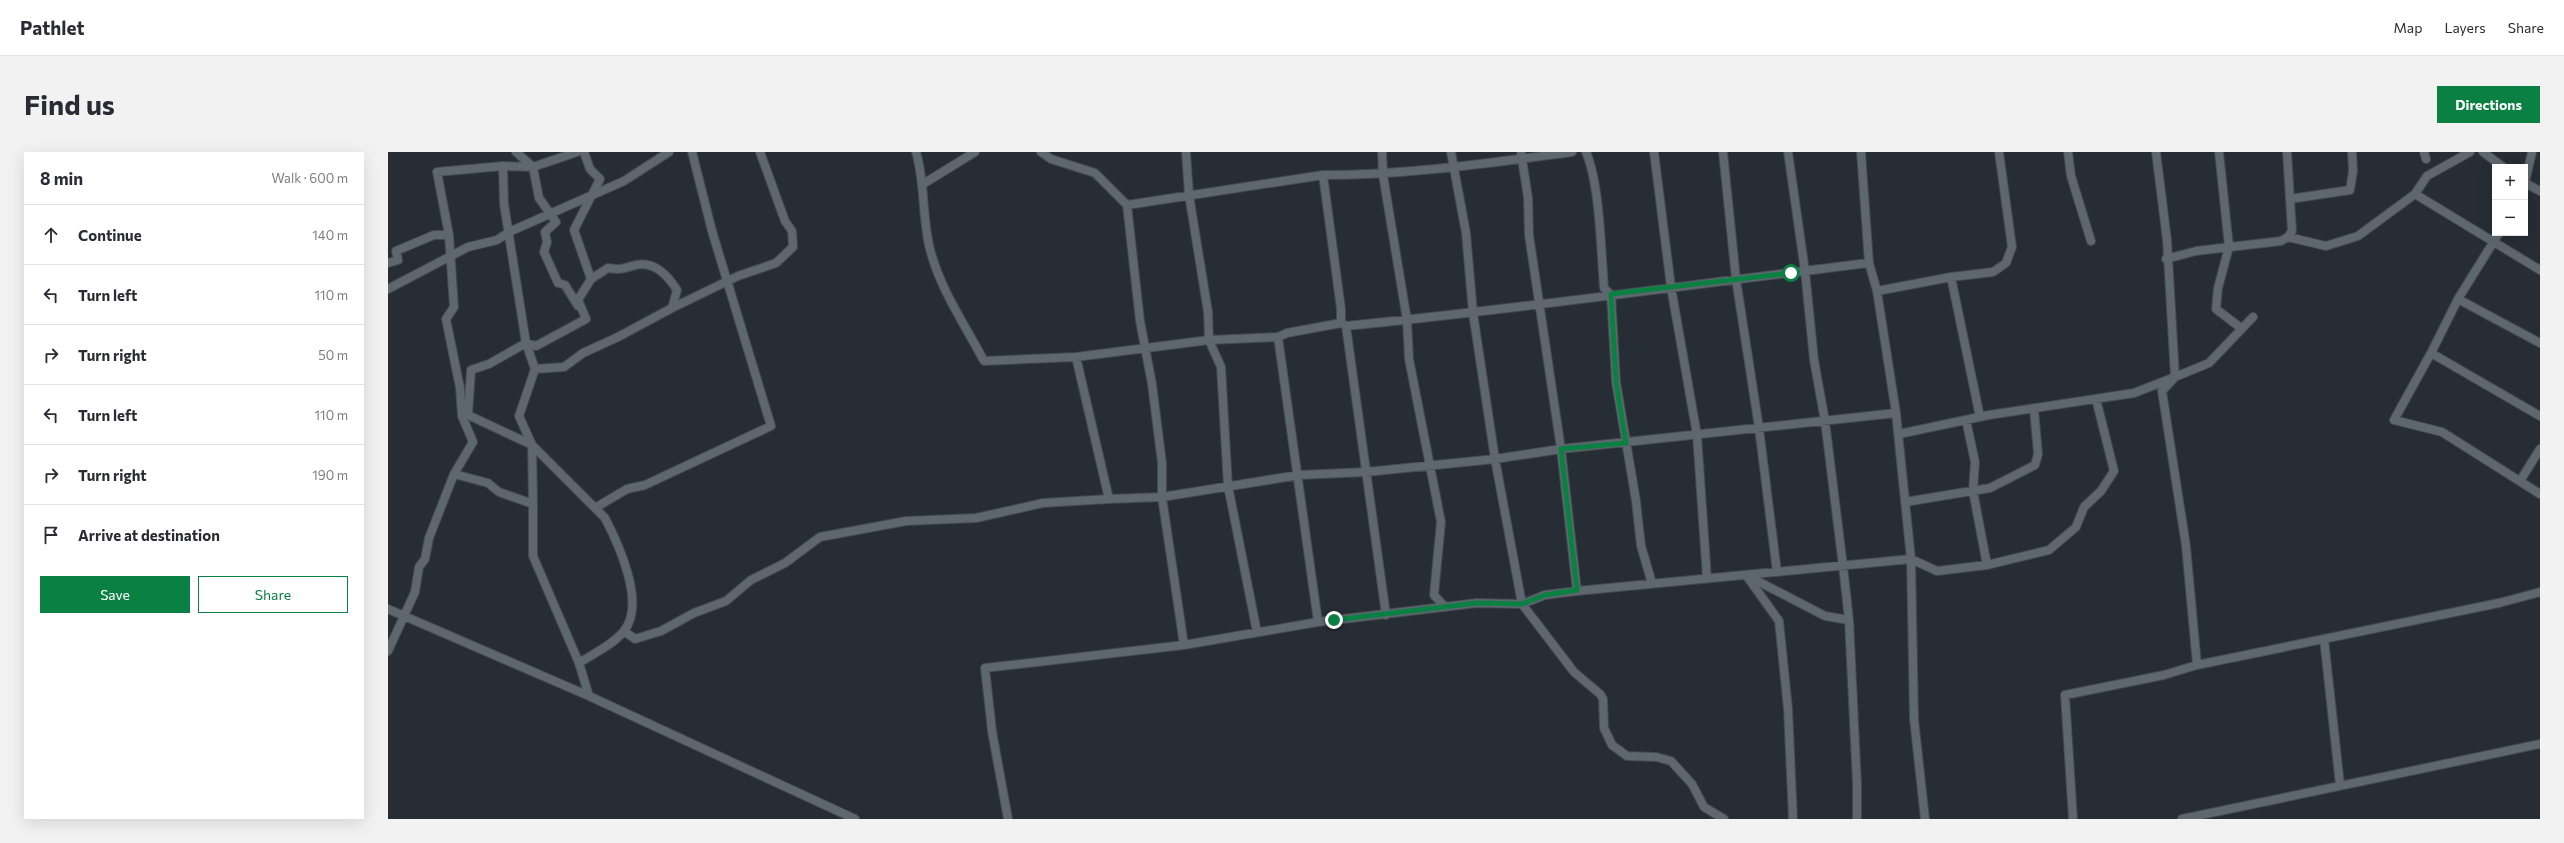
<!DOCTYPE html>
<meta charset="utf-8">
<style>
body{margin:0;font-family:Commissioner,sans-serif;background:#f2f2f3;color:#2b2b33}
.controls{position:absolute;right:12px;top:12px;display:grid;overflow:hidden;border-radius:0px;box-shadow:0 4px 16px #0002}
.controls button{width:36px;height:36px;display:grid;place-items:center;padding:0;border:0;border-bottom:1px solid #e1e1e2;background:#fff;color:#2b2b33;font:20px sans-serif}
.stop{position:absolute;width:12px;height:12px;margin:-9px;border:3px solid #0b8043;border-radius:50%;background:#fff}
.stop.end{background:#0b8043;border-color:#fff;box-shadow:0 1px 4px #0008}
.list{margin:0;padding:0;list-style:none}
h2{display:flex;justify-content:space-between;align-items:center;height:52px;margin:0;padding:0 16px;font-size:17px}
h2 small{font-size:13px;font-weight:400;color:#7c7c81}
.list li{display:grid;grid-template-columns:26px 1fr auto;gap:12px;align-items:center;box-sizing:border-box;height:60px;padding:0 16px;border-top:1px solid #e1e1e2}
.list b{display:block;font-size:15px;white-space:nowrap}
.list em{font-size:13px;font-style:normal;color:#7c7c81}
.actions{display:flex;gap:8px;padding:12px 16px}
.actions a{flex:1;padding:9px 0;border:1px solid #0b8043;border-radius:0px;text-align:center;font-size:14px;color:#0b8043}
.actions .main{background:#0b8043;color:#fff}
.icon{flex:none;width:22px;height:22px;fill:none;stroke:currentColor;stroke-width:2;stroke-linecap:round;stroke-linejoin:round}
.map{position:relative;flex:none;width:2152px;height:667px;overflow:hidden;border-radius:0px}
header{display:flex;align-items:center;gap:24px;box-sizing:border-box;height:56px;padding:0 20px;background:#fff;border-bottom:1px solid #e1e1e2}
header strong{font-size:19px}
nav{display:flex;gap:22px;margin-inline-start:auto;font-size:14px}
.intro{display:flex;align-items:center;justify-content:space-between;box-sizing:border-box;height:96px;padding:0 24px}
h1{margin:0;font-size:28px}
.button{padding:10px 18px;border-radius:0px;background:#0b8043;color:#fff;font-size:14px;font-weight:700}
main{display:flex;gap:24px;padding:0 24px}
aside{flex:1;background:#fff;border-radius:0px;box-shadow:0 4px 16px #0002}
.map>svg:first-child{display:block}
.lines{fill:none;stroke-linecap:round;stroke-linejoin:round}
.minor-casing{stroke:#43494f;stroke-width:10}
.minor{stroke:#5e666e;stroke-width:8}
.route{stroke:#0b8043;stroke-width:5}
</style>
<header>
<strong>Pathlet</strong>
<nav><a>Map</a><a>Layers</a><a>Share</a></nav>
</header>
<div class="intro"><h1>Find us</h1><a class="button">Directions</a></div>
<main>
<aside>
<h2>8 min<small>Walk · 600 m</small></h2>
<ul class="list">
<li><svg class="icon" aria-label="ahead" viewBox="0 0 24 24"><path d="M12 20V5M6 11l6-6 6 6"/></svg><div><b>Continue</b></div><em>140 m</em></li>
<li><svg class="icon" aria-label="left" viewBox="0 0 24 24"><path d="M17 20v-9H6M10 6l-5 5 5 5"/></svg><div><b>Turn left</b></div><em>110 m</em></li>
<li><svg class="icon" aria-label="right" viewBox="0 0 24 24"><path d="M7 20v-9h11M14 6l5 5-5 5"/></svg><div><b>Turn right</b></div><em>50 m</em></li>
<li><svg class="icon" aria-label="left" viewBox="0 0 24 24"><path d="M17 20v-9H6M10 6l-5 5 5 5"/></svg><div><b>Turn left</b></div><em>110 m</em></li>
<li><svg class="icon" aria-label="right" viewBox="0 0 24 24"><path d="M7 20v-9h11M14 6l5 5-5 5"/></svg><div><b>Turn right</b></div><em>190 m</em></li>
<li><svg class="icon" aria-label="arrive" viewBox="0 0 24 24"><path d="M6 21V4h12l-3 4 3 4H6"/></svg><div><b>Arrive at destination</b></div></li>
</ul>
<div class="actions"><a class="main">Save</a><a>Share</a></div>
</aside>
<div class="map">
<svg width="2152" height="667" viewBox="0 0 2152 667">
<rect width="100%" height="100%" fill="#262d34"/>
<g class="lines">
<g class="minor-casing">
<path id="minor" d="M128 0 145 15 151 46 168 70 157 80 159 90 156 100 170 131 177 133 190 154
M196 0 202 17 212 27 186 78 203 127
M528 0C537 30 534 62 541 93 550 134 577 173 596 209L688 205 821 188 890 185
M653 0 663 7 707 21 739 53 935 23 953 157V171L899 181 890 185 930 470 1089 451 1134 452 1186 520 1212 542 1215 547 1216 576 1224 593 1239 604 1268 605 1283 609 1304 632 1316 655 1336 667
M798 0 801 43 820 160 821 188 833 215 840 334 869 480
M994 0 995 23 1019 168 1021 207 1053 370 1046 443 1057 455
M1063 0 1078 81 1085 161 1107 307 1134 452 1157 443 1189 439 1523 407 1549 419 1599 413 1661 398 1688 375 1696 355 1713 339 1726 319 1708 247
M1133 0 1140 46 1141 83 1173 297 1189 439
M1198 0C1212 33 1213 99 1216 136L1223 143 1228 230 1248 349 1253 394 1264 431
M1266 0 1283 135 1309 283 1319 426
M1335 0 1348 127 1371 276 1389 420
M1400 0 1417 119 1426 208 1437 269 1455 414 1461 468 1469 632V667
M1473 0 1481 111 1489 139 1508 261 1523 407 1526 567 1537 667
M1680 0 1683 24 1703 89
M1831 0 1841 95 1830 136 1828 157 1853 176
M2036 0 2038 7
M2095 0 2115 15
M115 14 116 52 138 191 147 217 131 264 144 293 145 352
M935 23C1019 23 1101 11 1184 0
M2137 30 2144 0
M2137 31 2152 39
M535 32 587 0
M2027 42 2152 118
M1902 47 1962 38 1965 19 1964 0
M2111 81 2070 147 2043 201 2006 268 2054 280 2152 342
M61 83 66 155 58 167 72 236 74 264
M1900 85 1938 94 1970 84 2027 42 2039 24 2082 0
M1778 107 1808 99 1893 89 1900 85 1904 79 1899 0
M0 111 10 108 8 99 46 83H61L49 20 115 14 145 15 189 0
M1563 125 1592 265
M0 137 80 95 109 88 121 80 236 29 281 0
M1489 139 1563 125 1605 120 1618 111 1624 95 1611 0
M2070 147 2152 191
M284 156 350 124 388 111 405 95 404 79 397 69 372 0
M953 171 958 174C1132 157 1306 132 1481 111
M958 174 998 463
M2043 201 2152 264
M688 205 721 347 774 345V311L764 232 752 169 739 53
M80 263 144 293 217 366C231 393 258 452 236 479 226 492 205 502 191 511
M1578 268 1587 310 1585 339 1599 413
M1511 282 1601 263 1746 241 1787 225 1779 88 1768 0
M66 322 100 331 111 340 145 352V404L191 511 201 544
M2132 329 2152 297
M1517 350 1602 336 1647 313 1650 302 1646 257
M207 356 239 337 257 333 383 274 324 79 304 0
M0 457 201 544 467 667
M930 470 796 493 774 345 911 323 978 320 1107 307 1173 297 1508 261
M236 479 247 487 273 479 306 461 338 449 363 428 397 411 432 385 518 369 588 366 655 351 721 347
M1936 487 1952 633
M0 499 27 440 31 415 37 407 41 386 66 322 85 290 74 264 80 263 83 218 101 212 138 191 148 194 198 167 190 148 203 127 220 116C231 118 234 117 244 114 264 107 279 122 289 138L284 156 230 185 195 201 176 215 147 217
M1809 513 2111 451 2152 440
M620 667 604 579 597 516 796 493
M1405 667 1400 557 1391 469 1358 423 1437 464 1461 468
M1685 667 1677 543 1776 523 1809 513 1798 394 1774 239 1787 225 1821 211 1865 165
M1794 667 2152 592"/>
</g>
<use href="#minor" class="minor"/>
</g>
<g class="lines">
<path class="route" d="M946 468 1089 451 1134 452 1157 443 1189 438 1173 297 1238 291 1228 230 1223 142 1403 121"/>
</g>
</svg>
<div class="controls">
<button>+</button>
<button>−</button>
</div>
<div class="stop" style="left:1403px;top:121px"></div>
<div class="stop end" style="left:946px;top:468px"></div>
</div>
</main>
